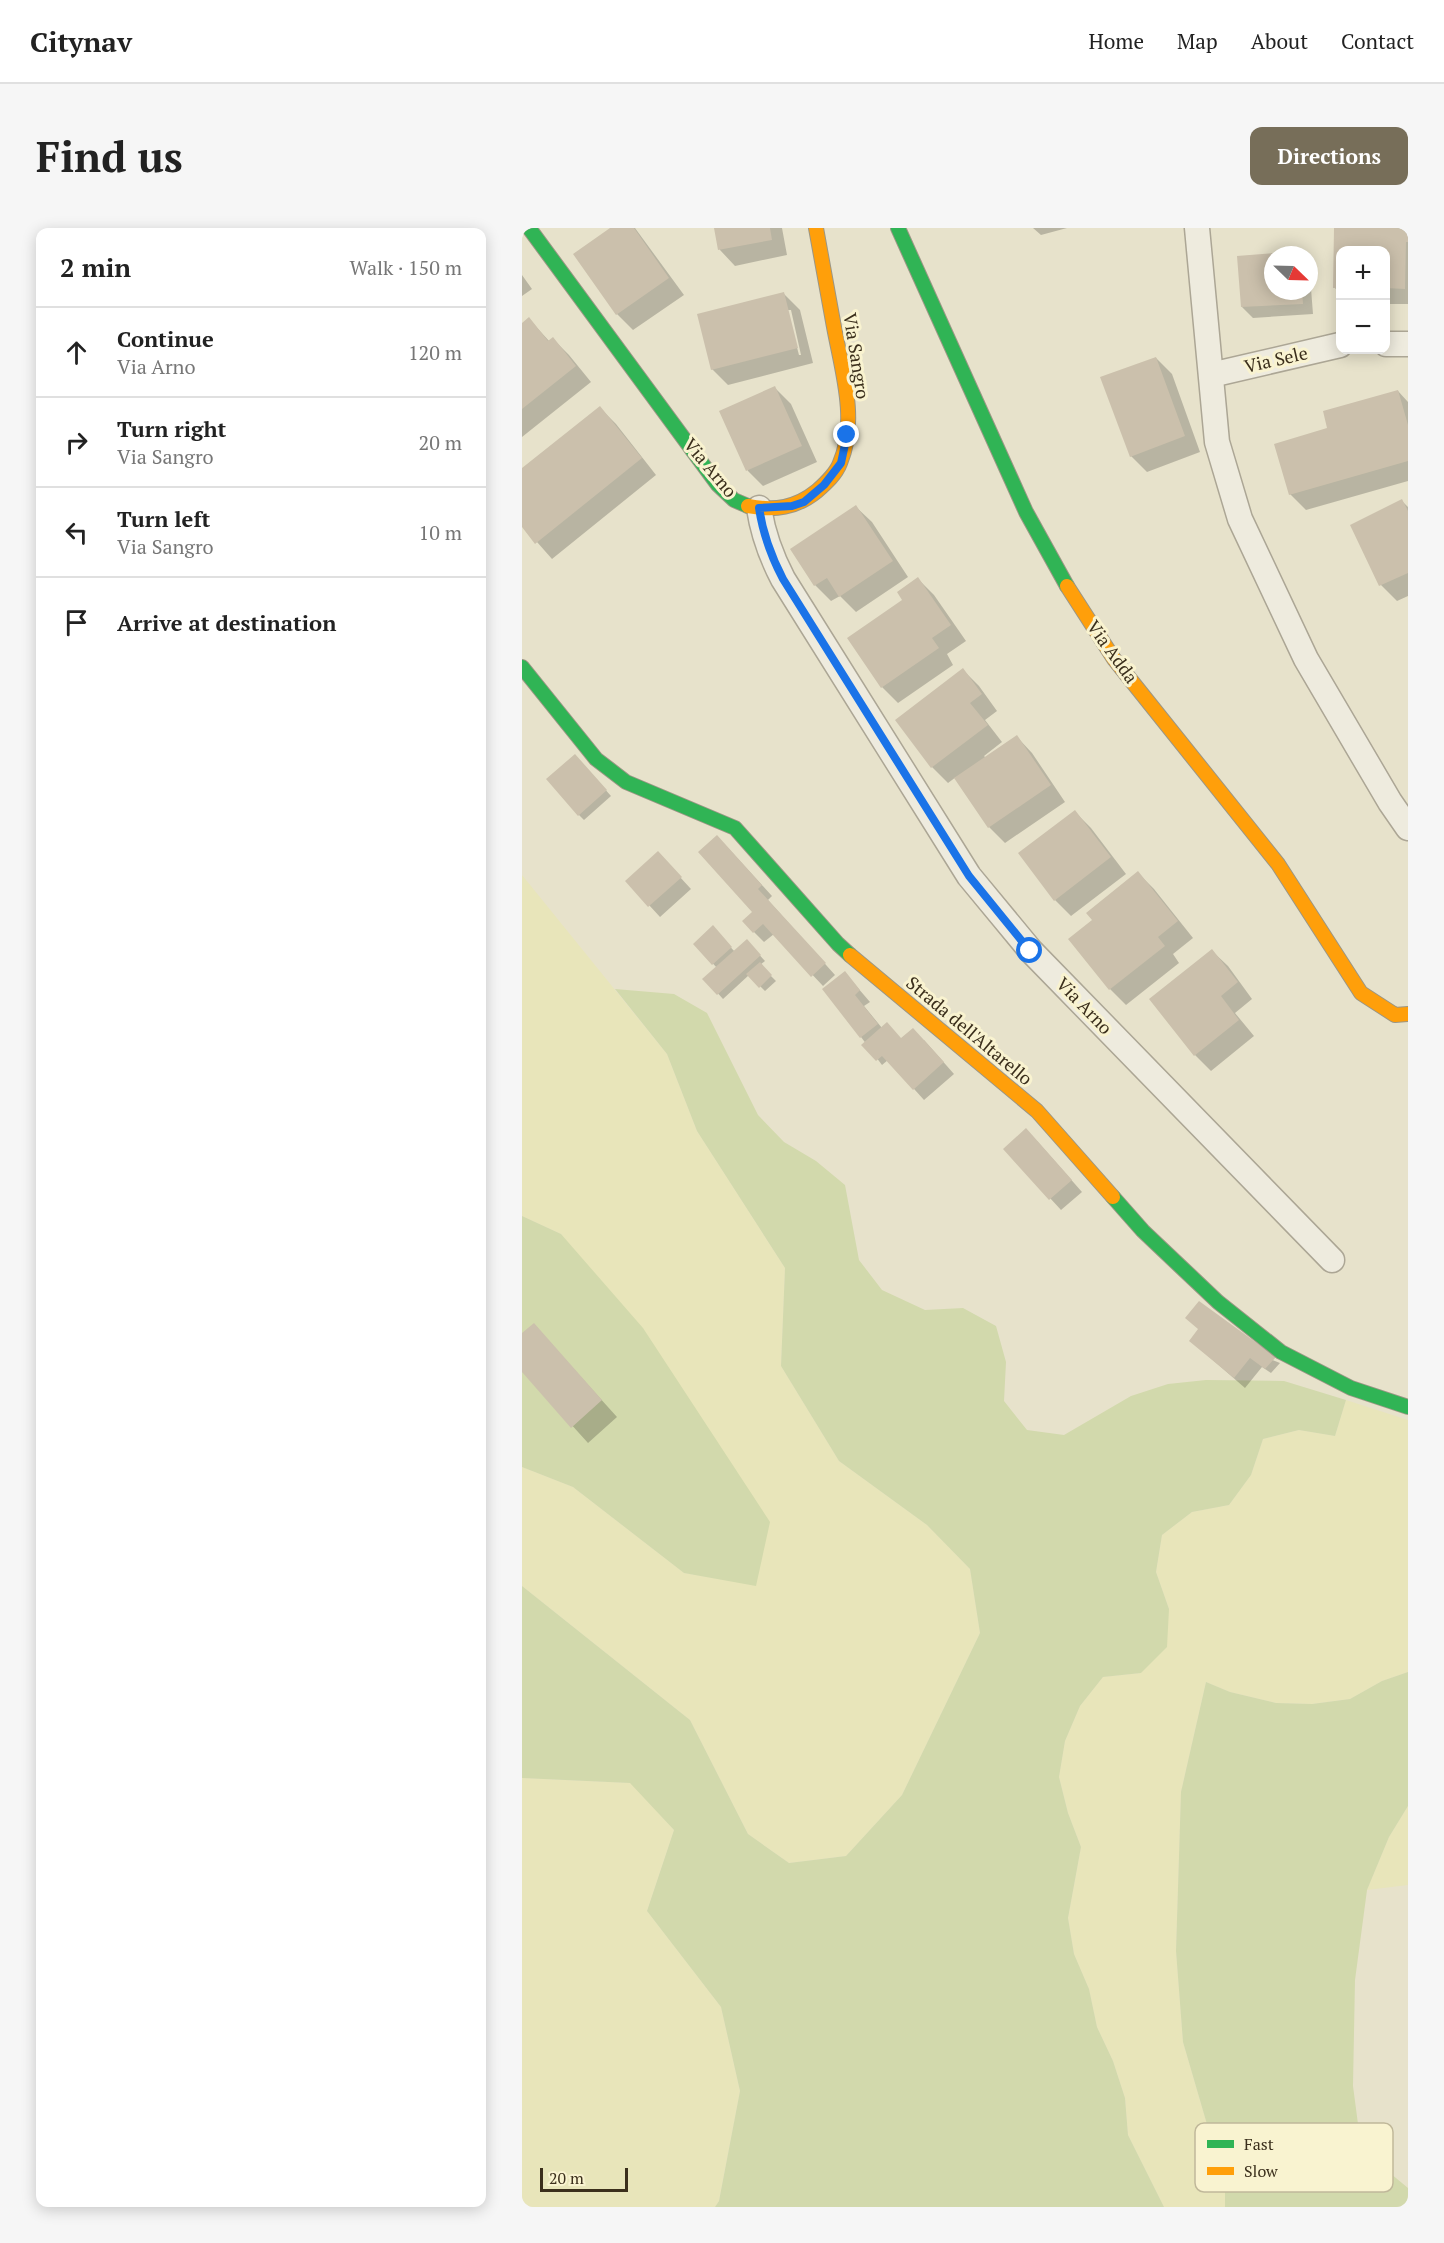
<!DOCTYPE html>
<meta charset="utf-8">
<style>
body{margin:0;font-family:"PT Serif",serif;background:#f6f6f6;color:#222}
.controls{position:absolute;right:18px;top:18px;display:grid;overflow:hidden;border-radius:12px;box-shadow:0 3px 15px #0003}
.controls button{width:54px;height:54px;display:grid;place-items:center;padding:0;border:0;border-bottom:2px solid #e0e0e0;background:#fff;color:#222;font:30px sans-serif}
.compass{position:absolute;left:742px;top:18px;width:54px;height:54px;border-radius:50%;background:#fff;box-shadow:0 3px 15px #0003;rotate:113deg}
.scale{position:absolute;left:18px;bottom:15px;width:88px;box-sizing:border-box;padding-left:6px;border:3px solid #3b2f1c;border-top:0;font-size:16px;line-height:21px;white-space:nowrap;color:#3b2f1c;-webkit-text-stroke:4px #f9f3d0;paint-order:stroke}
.stop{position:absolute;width:18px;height:18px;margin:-14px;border:4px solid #1a73e8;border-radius:50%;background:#fff}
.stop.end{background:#1a73e8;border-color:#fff;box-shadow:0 2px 6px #0008}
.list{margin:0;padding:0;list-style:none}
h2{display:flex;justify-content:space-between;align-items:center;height:78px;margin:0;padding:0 24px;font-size:26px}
h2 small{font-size:20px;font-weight:400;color:#767676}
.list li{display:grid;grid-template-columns:39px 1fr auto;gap:18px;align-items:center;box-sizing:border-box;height:90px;padding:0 24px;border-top:2px solid #e0e0e0}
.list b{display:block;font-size:22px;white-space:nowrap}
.list p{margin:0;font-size:20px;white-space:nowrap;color:#767676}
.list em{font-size:20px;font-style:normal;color:#767676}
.icon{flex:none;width:33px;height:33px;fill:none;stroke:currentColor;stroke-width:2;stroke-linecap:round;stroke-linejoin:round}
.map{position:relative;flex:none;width:886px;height:1979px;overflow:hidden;border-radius:12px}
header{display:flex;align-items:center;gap:36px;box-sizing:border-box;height:84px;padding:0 30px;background:#fff;border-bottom:2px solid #e0e0e0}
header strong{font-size:28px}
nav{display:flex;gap:33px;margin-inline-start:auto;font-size:21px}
.intro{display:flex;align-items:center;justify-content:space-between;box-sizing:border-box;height:144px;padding:0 36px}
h1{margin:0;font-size:42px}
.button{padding:15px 27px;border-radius:12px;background:#776e59;color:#fff;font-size:21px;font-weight:700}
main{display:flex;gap:36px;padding:0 36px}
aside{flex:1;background:#fff;border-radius:12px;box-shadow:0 3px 15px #0003}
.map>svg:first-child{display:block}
.farmland{fill:#e8e5ba}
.green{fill:#d2d9ac}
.shadow{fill:#0003;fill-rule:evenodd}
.building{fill:#cbc0ac}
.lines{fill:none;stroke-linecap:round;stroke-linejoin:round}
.street-casing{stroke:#aca695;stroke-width:27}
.fast-casing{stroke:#9b9685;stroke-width:16}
.slow-casing{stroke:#9b9685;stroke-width:16}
.street{stroke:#eeebde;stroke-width:24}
.fast{stroke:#30b455;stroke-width:14}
.slow{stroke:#ff9f0a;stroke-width:14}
.route{stroke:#1a73e8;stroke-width:8}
.labels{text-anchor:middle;stroke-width:6;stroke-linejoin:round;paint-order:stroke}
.street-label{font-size:18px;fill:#3b2f1c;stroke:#f9f3d0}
.key{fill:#f9f3d0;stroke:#c0b89a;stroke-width:1.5}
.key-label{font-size:16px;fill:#3b2f1c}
</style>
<header>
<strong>Citynav</strong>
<nav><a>Home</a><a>Map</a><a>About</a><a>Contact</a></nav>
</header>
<div class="intro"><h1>Find us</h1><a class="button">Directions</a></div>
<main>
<aside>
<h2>2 min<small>Walk · 150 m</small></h2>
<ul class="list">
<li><svg class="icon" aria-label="ahead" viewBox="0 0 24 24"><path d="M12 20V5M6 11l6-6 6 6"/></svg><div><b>Continue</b><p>Via Arno</p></div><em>120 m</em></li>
<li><svg class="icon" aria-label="right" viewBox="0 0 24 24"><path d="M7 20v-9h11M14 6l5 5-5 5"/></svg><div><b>Turn right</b><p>Via Sangro</p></div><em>20 m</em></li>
<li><svg class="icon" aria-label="left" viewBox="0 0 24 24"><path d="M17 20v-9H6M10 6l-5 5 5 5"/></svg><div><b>Turn left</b><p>Via Sangro</p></div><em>10 m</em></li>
<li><svg class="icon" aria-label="arrive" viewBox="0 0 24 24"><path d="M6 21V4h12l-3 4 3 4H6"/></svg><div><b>Arrive at destination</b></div></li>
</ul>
</aside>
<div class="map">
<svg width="886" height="1979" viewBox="0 0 886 1979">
<rect width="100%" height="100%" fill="#e7e2cb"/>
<path class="farmland" d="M0 647 145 826 175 903 263 1040 259 1138 317 1233 405 1297 448 1341 458 1405 380 1567 324 1628 267 1635 226 1606 168 1492 0 1358V1239L51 1259 162 1345 234 1357 39 1006 0 988Z
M824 1172 886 1192V1444L860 1453 828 1471 790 1476 754 1475 708 1464 684 1454 659 1564 654 1723 661 1814 703 1958V1979H642L606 1907 603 1870 591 1833 575 1799 567 1761 552 1726 546 1690 559 1619 546 1585 537 1549 543 1513 558 1478 581 1449 619 1445 647 1381 634 1344 640 1307 670 1284 707 1277 729 1247 741 1211 777 1202 813 1208Z
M0 1550 109 1555 152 1602 125 1683 199 1779 218 1863 197 1973 193 1979H0Z
M886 1578V1657L845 1662 867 1609Z"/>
<path class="green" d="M93 761 152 766 185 785 236 887 262 914 294 933 323 957 337 1032 360 1062 403 1082 441 1080 474 1098 484 1134 482 1173 505 1202 542 1207 609 1168 646 1156 684 1152 762 1153 824 1172 813 1208 777 1202 741 1211 729 1247 707 1277 670 1284 640 1307 634 1344 647 1381 645 1419 619 1445 581 1449 558 1478 543 1513 537 1549 546 1585 559 1619 546 1690 552 1726 567 1761 575 1799 591 1833 603 1870 606 1907 642 1979H193L197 1973 218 1863 199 1779 125 1683 152 1602 108 1555 0 1550V1358L168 1492 226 1606 267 1635 324 1628 380 1567 458 1405 448 1341 405 1297 317 1233 259 1138 263 1040 175 903 145 826Z
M0 988 39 1006 121 1100 248 1294 234 1358 162 1345 51 1259 0 1239Z
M886 1444V1578L867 1609 845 1662 833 1752 831 1858 836 1896 851 1931 886 1960V1979H703V1958L661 1814 654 1723 659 1564 684 1454 708 1464 754 1475 790 1476 828 1471 860 1453Z"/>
<path class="shadow" d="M90 0H113L162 67 111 102 95 86 53 26Z
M194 0H260L265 27 213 38 198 22Z
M511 0H545L519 7Z
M813 0H886V76H864V22H818V65L812 59Z
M777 25 779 27H751V63H787V35L791 86 731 90 720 79 717 29Z
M0 47 10 61 0 68Z
M262 66 278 82 291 135 206 157 190 141ZM265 82H269L279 127H277Z
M7 91 28 114 31 111 47 127 69 154 0 209V97Z
M634 130 650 146 678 224 625 244 609 228Z
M253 160 269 176 295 234 241 258 226 243 199 184Z
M876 163 886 174V253L784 282 768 266Z
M78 180 94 196 134 247 30 331 0 297V242Z
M880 273 886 279V368L875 373 859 357 830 297Z
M334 279 350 294 386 349 334 384 318 368 309 373 293 357 270 322Z
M396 351 412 367 444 413 425 426 431 437 376 475 360 459 382 373Z
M441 442 457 458 475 483 463 492 480 514 462 528 464 530 495 509 510 525 543 574 483 615 467 599 434 549 426 555 410 539 375 492Z
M58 533 89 568 62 592 57 587Z
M553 584 569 600 604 646 549 688 533 672Z
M206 620 250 668 246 672 313 747 301 758 252 706 242 714 232 704V684Z
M146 636 169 661 138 689 105 653Z
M616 645 632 661 671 710 651 726 657 735 604 777 588 761 548 711 572 693Z
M191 700 213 724 225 713 243 733 238 737 254 753 243 763 227 747 201 771 183 751 195 740 173 716Z
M690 723 706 738 730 771 713 785 732 808 689 843 673 827 629 771Z
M323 745 348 774 342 778 360 800 380 812H402L432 846 402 872 366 832 360 837 339 809Z
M515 913 560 964 539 982 483 921Z
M12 1097 95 1189 66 1215 0 1142V1107Z
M678 1102 758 1135 749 1145 740 1139 723 1160 669 1113Z"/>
<path class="building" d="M88 0H112L147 50 94 87 51 26Z
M192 0H248L250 12 196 22Z
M812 0H886V14H884L883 61 864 60V22H818V60H811Z
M777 23V27H751V63H780L781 76 719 79 715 28Z
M262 64 276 120 189 142 175 86Z
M7 89 26 113 31 109 54 138 0 181V95Z
M634 129 663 208 608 229 578 149Z
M253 158 280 218 224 243 197 183Z
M876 162 886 197V233L767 267 752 216 805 200 801 183Z
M78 178 120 230 13 316 0 299V240Z
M880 271 886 283V345L857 358 828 297Z
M334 277 371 333 317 369 305 350 292 358 268 321Z
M396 349 429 397 410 410 417 420 359 460 325 410 380 372 375 364Z
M441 440 460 466 448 475 466 497 409 540 373 492Z
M495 507 529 557 466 600 432 550Z
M53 526 85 562 56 588 24 551Z
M553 582 589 629 532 673 496 625Z
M195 607 240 657 236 661 304 735 289 749 241 696 231 705 220 693 230 684 176 624Z
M136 623 160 649 126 679 103 653Z
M616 643 656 693 636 709 643 718 587 762 546 711 570 692 564 685Z
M191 697 210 719 190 737 171 716Z
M225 711 239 727 195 767 180 751Z
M690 721 716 754 699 768 717 792 672 828 627 771Z
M238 734 250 747 237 760 224 746Z
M323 743 338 762 333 767 356 796 338 810 300 761Z
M365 794 379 810 391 800 422 834 391 862 360 828 354 833 339 817Z
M504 900 550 952 527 972 481 921Z
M677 1073 754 1129 743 1141 728 1130 712 1150 667 1113 676 1101 663 1090Z
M12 1095 80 1172 49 1200 0 1144V1105Z"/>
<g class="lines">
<g class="street-casing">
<path id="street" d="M675 0 695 214 718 291 784 431 868 574 886 600
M864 116H886
M689 147 818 117
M237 280C241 307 249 328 261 351L447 648 509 723 810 1032"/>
</g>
<g class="fast-casing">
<path id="fast" d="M7 0 196 257 212 272 226 278
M376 0 504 284 545 358
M0 439 74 531 104 554 213 600 316 716 328 727
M591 969 621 1003 696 1074 759 1124 829 1160 886 1179"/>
</g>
<g class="slow-casing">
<path id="slow" d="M226 278C253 283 274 280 295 263 304 255 314 246 318 235 336 193 320 142 312 99 306 66 300 33 294 0
M545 358 592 431 756 636 839 765 873 787 886 786
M328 727 515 883 591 969"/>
</g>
<use href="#street" class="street"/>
<use href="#fast" class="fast"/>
<use href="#slow" class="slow"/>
</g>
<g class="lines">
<path class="route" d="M325 207 319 235 302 257 282 274 270 278 237 280C241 307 249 328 261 351L447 648 508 723"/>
</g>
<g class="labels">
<g class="street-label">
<text transform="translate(334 128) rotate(81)" y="6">Via Sangro</text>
<text transform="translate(754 132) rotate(-13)" y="6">Via Sele</text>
<text transform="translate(188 240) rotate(50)" y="6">Via Arno</text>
<text transform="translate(590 424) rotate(54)" y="6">Via Adda</text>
<text transform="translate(562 778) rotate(46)" y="6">Via Arno</text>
<text transform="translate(447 803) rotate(40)" y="6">Strada dell'Altarello</text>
</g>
</g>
<rect x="673" y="1895" width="198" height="69" rx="9" class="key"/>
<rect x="685" y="1912" width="27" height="8" fill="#30b455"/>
<rect x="685" y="1939" width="27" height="8" fill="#ff9f0a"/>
<g class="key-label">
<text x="722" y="1922">Fast</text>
<text x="722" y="1949">Slow</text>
</g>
</svg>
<div class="controls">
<button>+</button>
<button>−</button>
</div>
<svg class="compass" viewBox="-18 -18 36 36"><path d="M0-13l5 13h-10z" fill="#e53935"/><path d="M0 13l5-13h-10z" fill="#767676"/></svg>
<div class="scale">20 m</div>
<div class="stop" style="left:508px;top:723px"></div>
<div class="stop end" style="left:325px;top:207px"></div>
</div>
</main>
